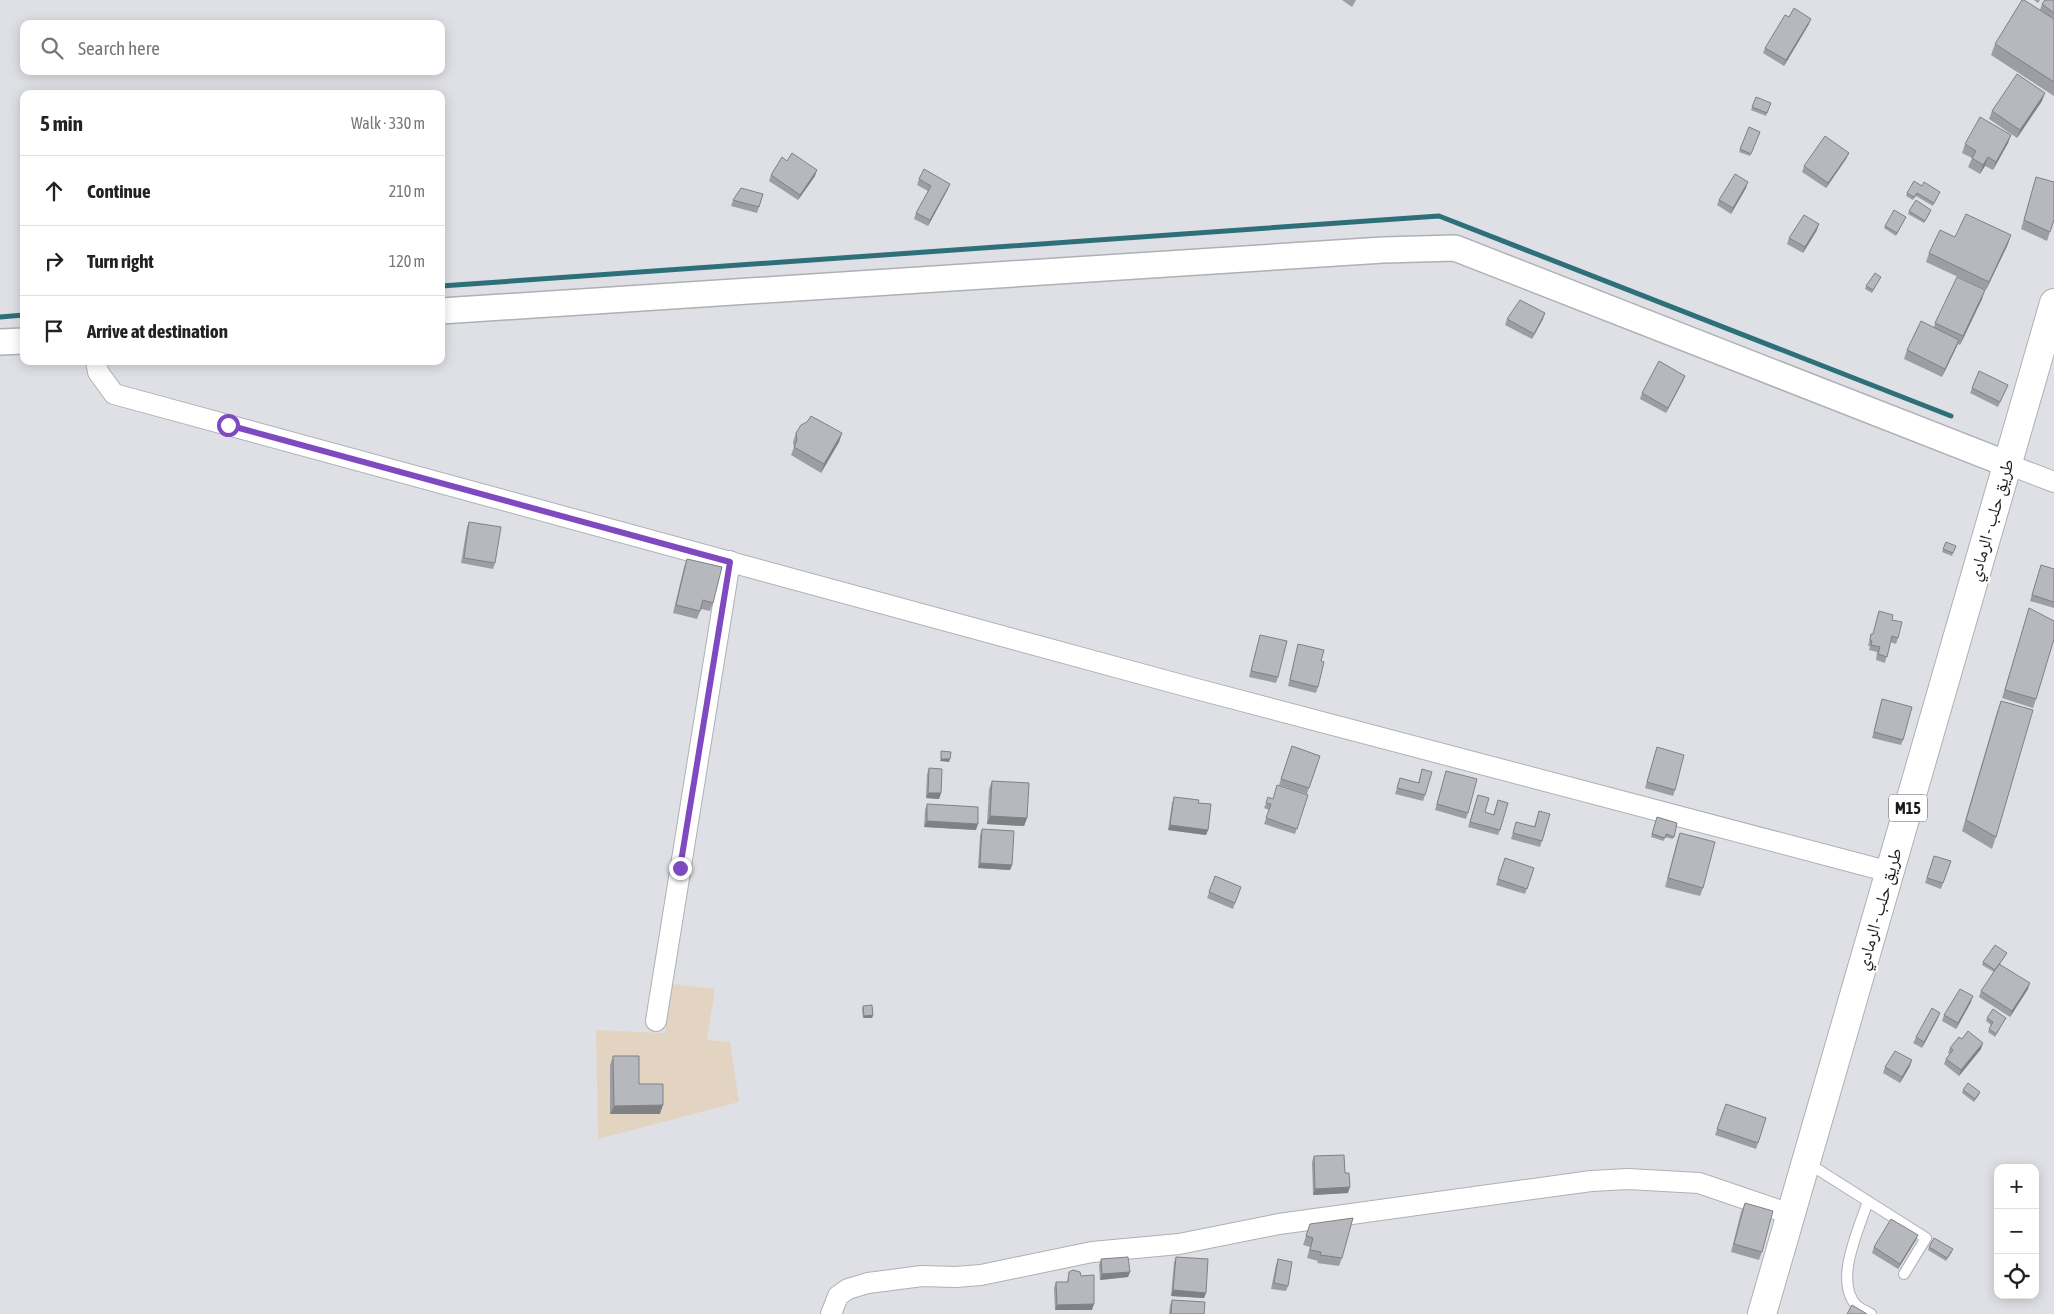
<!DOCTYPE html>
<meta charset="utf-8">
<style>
body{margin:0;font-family:"Asap Condensed","Noto Naskh Arabic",sans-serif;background:#f2f2f2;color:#222}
.controls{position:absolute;right:15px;bottom:15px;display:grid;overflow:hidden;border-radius:10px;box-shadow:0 2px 12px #0003}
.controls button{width:45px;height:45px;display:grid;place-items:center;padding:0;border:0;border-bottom:1px solid #e0e0e0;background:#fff;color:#222;font:25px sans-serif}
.stop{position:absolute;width:15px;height:15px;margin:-11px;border:4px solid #7f49c0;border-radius:50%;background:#fff}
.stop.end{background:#7f49c0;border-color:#fff;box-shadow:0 1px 5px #0008}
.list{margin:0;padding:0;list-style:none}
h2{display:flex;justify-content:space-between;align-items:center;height:65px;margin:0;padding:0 20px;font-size:21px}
h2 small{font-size:16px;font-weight:400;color:#767676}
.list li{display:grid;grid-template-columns:32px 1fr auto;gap:15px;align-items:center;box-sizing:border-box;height:70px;padding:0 20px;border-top:1px solid #e0e0e0}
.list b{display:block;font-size:19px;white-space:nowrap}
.list em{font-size:16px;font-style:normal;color:#767676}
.icon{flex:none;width:28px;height:28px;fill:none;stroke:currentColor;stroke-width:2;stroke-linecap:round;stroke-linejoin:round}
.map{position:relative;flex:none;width:2054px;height:1314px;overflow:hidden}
.search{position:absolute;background:#fff;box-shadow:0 2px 12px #0003;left:20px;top:20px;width:425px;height:55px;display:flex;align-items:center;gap:12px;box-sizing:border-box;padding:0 18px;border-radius:10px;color:#767676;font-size:19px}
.panel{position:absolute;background:#fff;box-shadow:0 2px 12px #0003;left:20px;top:90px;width:425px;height:275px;border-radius:10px}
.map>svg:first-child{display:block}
.education{fill:#e2d4c1}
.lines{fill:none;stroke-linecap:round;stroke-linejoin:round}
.stream{stroke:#2e707a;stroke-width:5}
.service-casing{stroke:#afb0b5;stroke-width:12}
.minor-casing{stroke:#afb0b5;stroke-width:22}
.tertiary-casing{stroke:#afb0b5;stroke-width:28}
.trunk-casing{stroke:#afb0b5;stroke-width:30}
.service{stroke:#fff;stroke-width:10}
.minor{stroke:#fff;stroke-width:20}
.tertiary{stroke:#fff;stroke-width:25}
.trunk{stroke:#fff;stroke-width:28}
.wall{fill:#9d9ea3}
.shaded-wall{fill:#7f8184}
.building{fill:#b6b8bd;stroke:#7f8184}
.route{stroke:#7f49c0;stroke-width:6}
.labels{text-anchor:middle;stroke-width:4.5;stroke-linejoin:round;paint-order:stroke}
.shield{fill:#fff;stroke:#5f5f60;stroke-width:1}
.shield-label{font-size:16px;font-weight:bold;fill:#1a1a1c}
.street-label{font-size:18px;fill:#1a1a1c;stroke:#fff}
</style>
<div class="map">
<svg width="2054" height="1314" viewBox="0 0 2054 1314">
<rect width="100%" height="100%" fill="#dee0e5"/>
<path class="education" d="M671 984 715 989 707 1040 730 1042 739 1102 598 1139 596 1030 665 1033Z"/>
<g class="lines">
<path class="stream" d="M441 286 1439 216 1951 416
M0 317 24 315"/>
<g class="service-casing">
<path id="service" d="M1806 1162 1926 1238 1904 1274
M1868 1201C1859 1229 1833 1282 1857 1306 1861 1309 1866 1311 1871 1314"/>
</g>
<g class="minor-casing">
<path id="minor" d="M96 361 98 372 114 394 1189 687 1890 872
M2007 464 2054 482
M656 1021 730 561
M831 1314 838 1296 848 1289 868 1283 922 1276 956 1277 981 1275 1092 1252 1179 1244 1279 1224 1591 1181 1628 1179 1699 1183 1790 1214"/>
</g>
<g class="tertiary-casing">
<path id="tertiary" d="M441 311 1383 250 1455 248 2007 464
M0 342 24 341"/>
</g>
<g class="trunk-casing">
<path id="trunk" d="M1762 1314 2054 303"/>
</g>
<use href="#service" class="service"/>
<use href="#minor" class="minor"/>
<use href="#tertiary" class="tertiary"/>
<use href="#trunk" class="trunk"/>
</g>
<path class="wall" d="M1342 0H1356L1352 7Z
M2034 0H2040L2038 3Z
M2054 0V96L1991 55 1995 44 2045 13 2040 10 2042 4Z
M1789 17 1809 24 1784 66 1763 53 1765 48Z
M1756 97 1771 103 1766 116 1751 110Z
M2042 101 2017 138 1989 119 1992 111Z
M1749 127 1760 132 1750 156 1739 152Z
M2011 135 2008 143 1993 170 1985 166 1980 174 1968 167 1972 158 1962 153 1965 144Z
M1849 153 1846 159 1826 188 1802 172 1804 166Z
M787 161 815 176 798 200 769 181 771 175Z
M2036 177 2050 232 2047 241 2021 229Z
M919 179 948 189 928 226 914 219 916 213 928 191 917 185Z
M1922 186 1940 192 1933 206 1916 196 1913 200 1906 196 1907 193Z
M1746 188 1731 214 1717 205 1719 200Z
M733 200 759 207 757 213 731 206Z
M1909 211 1930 213 1924 223 1908 214Z
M1906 217 1896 236 1884 228 1885 226Z
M1817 230 1803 253 1787 244 1789 238Z
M1955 237 2008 244 1986 290 1926 262 1929 253Z
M1881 277 1872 293 1865 289 1866 286Z
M1982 299 1960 345 1958 344 1942 377 1904 359 1907 350 1934 327 1935 323Z
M1507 319H1543L1532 339 1505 325Z
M1685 376 1683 381 1666 413 1640 399 1642 393Z
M2008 385 1998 407 1970 393 1972 388Z
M796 433H842L839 442 821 473 791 455 794 447 793 442Z
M469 522 495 563 493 569 461 563 467 527Z
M1946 542 1956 546 1952 556 1942 552Z
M687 559 713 603 710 611 701 609 697 619 673 613 684 567Z
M2054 569V608L2030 601 2039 571Z
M2029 608 2036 699 2033 708 2002 698Z
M1879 611 1892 620 1898 638 1896 644 1890 642 1885 663 1876 660 1877 652 1869 650 1870 646H1868L1871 634H1873Z
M1260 635 1278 677 1276 683 1249 677Z
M1298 644 1321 661 1318 687 1316 693 1288 686Z
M1882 699 1903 740 1901 745 1872 738Z
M2001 701 1996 837 1992 849 1962 831 1997 712Z
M1292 746 1320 756 1307 794 1279 785Z
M1657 747 1675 790 1673 796 1645 788Z
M929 768 941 793 939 799 926 798 927 774Z
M1422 769 1425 795 1423 801 1395 794 1400 778 1418 783Z
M1446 771 1468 813 1466 819 1435 810Z
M992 781 1027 818 1024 826 987 824 989 789Z
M1308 795 1295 834 1264 824 1269 810 1264 808 1266 803 1273 799Z
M1478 795 1485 812 1493 815 1498 800 1500 830 1498 835 1468 827Z
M1174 797 1198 803 1208 830 1206 835 1168 830 1172 803Z
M927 804 976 830 924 827 925 810Z
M1539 811 1542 841 1540 847 1511 839 1516 822 1534 827Z
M1657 817 1677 823 1673 839 1665 837 1664 841 1651 837Z
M982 829 1012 865 1010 870 978 868 980 835Z
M1680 833 1703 888 1700 896 1665 887 1677 841Z
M1934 856 1951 861 1941 889 1925 883Z
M1505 858 1534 868 1525 894 1496 885Z
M1215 876 1241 887 1233 909 1207 898Z
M2007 953 2000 964 2028 989 2010 1017 1979 997 1981 991 1994 972 1982 965 1983 962Z
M1971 1002 1956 1029 1942 1021 1944 1015Z
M863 1006 873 1015 872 1018H863L862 1009Z
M1938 1018 1922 1048 1913 1043 1916 1037Z
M1987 1018H2006L1995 1037 1988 1032 1991 1025 1986 1021Z
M1950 1048 1981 1049 1959 1076 1944 1064 1946 1059 1950 1054 1948 1053Z
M613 1056 639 1084 660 1114H610V1065Z
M1910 1066 1900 1083 1883 1073 1885 1067Z
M1963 1090 1980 1092 1979 1095 1974 1102 1962 1093Z
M1726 1104 1766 1118 1756 1149 1715 1135Z
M1314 1156 1345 1173 1348 1193 1313 1195 1312 1162Z
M1745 1203 1762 1252 1759 1260 1731 1252 1741 1212Z
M1310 1224 1342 1258 1339 1266 1317 1263 1318 1261 1307 1258 1310 1247 1303 1245Z
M1916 1240 1898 1269 1872 1253 1874 1247Z
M1929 1247 1952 1252 1946 1261 1928 1250Z
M1176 1257 1206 1293 1204 1298 1171 1296 1174 1262Z
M1101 1259 1130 1272 1128 1277 1100 1280 1099 1265Z
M1278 1259 1288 1286 1286 1291 1271 1289 1276 1265Z
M1069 1272 1092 1310H1055L1054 1288 1056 1282H1067Z
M1172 1300 1204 1314H1169L1170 1305Z"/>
<path class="shaded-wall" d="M1811 19 1809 24 1784 66 1786 60Z
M2045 93 2042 101 2017 138 2020 130Z
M2011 135 2008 143 1993 170 1996 162Z
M1849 153 1846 159 1826 188 1828 183Z
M1988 157 1985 166 1980 174 1983 165Z
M817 170 815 176 798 200 800 195Z
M1748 182 1746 188 1731 214 1733 208Z
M950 184 948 189 928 226 930 220Z
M1819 224 1817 230 1803 253 1805 247Z
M2011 235 2008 244 1986 290 1989 282Z
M1985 290 1982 299 1960 345 1963 336Z
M1545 313 1543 319 1532 339 1534 334Z
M1959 340 1956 348 1942 377 1945 369Z
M1685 376 1683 381 1666 413 1668 408Z
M842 433 839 442 821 473 824 464Z
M941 759H950L949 762 940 761Z
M928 793H941L939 799 926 798Z
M990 816 1027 818 1024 826 987 824Z
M927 821 978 824 976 830 924 827Z
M1170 825 1208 830 1206 835 1168 830Z
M980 863 1012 865 1010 870 978 868Z
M2030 983 2028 989 2010 1017 2012 1011Z
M1973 996 1971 1002 1956 1029 1958 1023Z
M1940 1013 1938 1018 1922 1048 1924 1042Z
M873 1015 872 1018H863L864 1016Z
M1983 1043 1981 1049 1959 1076 1961 1070Z
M1912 1060 1910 1066 1900 1083 1902 1077Z
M663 1105 660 1114H610L614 1106Z
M1350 1187 1348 1193 1313 1195 1315 1189Z
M1918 1235 1916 1240 1898 1269 1900 1264Z
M1130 1272 1128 1277 1100 1280 1102 1274Z
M1173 1290 1206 1293 1204 1298 1171 1296Z
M1094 1304 1092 1310H1055L1057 1305Z"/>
<path class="building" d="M2022 0H2024L2054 19V82L1995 44Z
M2045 0H2054V13L2042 4Z
M1794 8 1811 19 1786 60 1765 48 1785 15 1789 17Z
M2017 74 2045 93 2020 130 1992 111Z
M1756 97 1771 103 1767 113 1752 107Z
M1980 117 2011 135 1996 162 1988 157 1983 165 1972 158 1976 151 1965 144Z
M1749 127 1760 132 1751 154 1740 149Z
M1825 136 1849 153 1828 183 1804 166Z
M792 153 817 170 800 195 771 175 782 157 787 161Z
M924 169 950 184 930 220 916 213 931 186 919 179Z
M1735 174 1748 182 1733 208 1719 200Z
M2036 177 2054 182V220L2050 232 2024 220Z
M1914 181 1922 186 1924 182 1940 192 1934 203 1917 193 1914 197 1907 193Z
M741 188 763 194 759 207 733 200Z
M1916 200 1931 210 1925 221 1909 211Z
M1894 210 1906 217 1897 233 1885 226Z
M1966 214 2011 235 1989 282 1929 253 1940 230 1955 237Z
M1804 215 1819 224 1805 247 1789 238Z
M1875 273 1881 277 1873 290 1866 286Z
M1957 277 1985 290 1963 336 1935 323Z
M1520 300 1545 313 1534 334 1507 319Z
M1921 321 1959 340 1945 369 1907 350Z
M1659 361 1685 376 1668 408 1642 393Z
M1979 371 2008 385 2000 402 1972 388Z
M811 416 842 433 824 464 794 447 797 440 796 433 801 425 807 422Z
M469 522 501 527 495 563 464 558Z
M1946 542 1956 546 1953 553 1943 549Z
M687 559 722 567 713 603 703 600 700 611 676 605Z
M2041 565 2054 569V602L2032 595Z
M2029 608 2054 621V639L2036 699 2005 690Z
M1879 611 1893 615 1892 620 1902 622 1898 638 1892 636 1887 657 1878 654 1880 647 1871 645 1872 641 1870 640 1871 634H1873Z
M1260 635 1287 641 1278 677 1251 671Z
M1298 644 1324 650 1321 661 1324 662 1318 687 1290 680Z
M1882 699 1912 707 1903 740 1874 732Z
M2001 701 2033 710 1996 837 1966 820Z
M1292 746 1320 756 1309 788 1281 779Z
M1657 747 1684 755 1675 790 1647 782Z
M941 751 951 752 950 759H941Z
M929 768 942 769 941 793H928Z
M1422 769 1432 772 1425 795 1397 788 1400 778 1419 783Z
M1446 771 1477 779 1468 813 1437 804Z
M992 781 1029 783 1027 818 990 816Z
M1277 785 1308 795 1297 829 1266 818 1271 804 1266 803 1268 797 1273 799Z
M1478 795 1489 798 1485 812 1494 815 1498 800 1508 803 1500 830 1470 822Z
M1174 797 1199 800 1198 803 1211 804 1208 830 1170 825Z
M927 804 978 807V824L927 821Z
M1539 811 1550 814 1542 841 1513 833 1516 822 1535 827Z
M1657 817 1677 823 1674 837 1666 834 1665 838 1652 834Z
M982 829 1014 831 1012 865 980 863Z
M1680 833 1715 842 1703 888 1668 878Z
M1934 856 1951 861 1943 883 1927 878Z
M1505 858 1534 868 1527 889 1498 879Z
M1215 876 1241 887 1235 903 1209 892Z
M1995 945 2007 953 1995 970 1983 962Z
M1999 964 2030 983 2012 1011 1981 991Z
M1960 989 1973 996 1958 1023 1944 1015Z
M872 1005 873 1015 864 1016 863 1006Z
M1932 1008 1940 1013 1924 1042 1916 1037Z
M1993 1009 2006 1018 1996 1034 1989 1029 1993 1022 1987 1018Z
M1968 1031 1983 1043 1961 1070 1946 1059 1953 1050 1950 1048 1959 1037 1962 1039Z
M1895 1051 1912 1060 1902 1077 1885 1067Z
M613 1056H639V1084H663V1105L614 1106Z
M1968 1083 1980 1092 1975 1099 1963 1090Z
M1726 1104 1766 1118 1758 1143 1717 1129Z
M1344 1155 1345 1173H1349L1350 1187 1315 1189 1314 1156Z
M1745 1203 1773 1211 1762 1252 1734 1244Z
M1353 1218 1342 1258 1320 1255 1321 1252 1310 1250 1313 1238 1306 1236 1310 1224Z
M1891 1219 1918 1235 1900 1264 1874 1247Z
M1934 1238 1953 1249 1947 1258 1929 1247Z
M1128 1257 1130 1272 1102 1274 1101 1259Z
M1176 1257 1208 1259 1206 1293 1173 1290Z
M1278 1259 1292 1262 1288 1286 1274 1283Z
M1073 1270 1080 1272 1081 1276 1094 1275V1304L1057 1305 1056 1282H1068L1069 1272Z
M1172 1300 1205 1302 1204 1314H1171Z
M1852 1305 1867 1314H1847Z"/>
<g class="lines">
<path class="route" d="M228 425 730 562 680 868"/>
</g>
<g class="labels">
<rect class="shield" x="1889" y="794.5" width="38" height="27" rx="4"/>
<g class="shield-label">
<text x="1908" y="814">M15</text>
</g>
<g class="street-label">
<text transform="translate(1991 520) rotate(-74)" y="6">طريق حلب - الرمادي</text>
<text transform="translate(1879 909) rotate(-74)" y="6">طريق حلب - الرمادي</text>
</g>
</g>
</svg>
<div class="controls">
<button>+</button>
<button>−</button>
<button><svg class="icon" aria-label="locate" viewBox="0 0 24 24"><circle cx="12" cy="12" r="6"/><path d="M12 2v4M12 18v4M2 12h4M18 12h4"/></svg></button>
</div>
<div class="stop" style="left:228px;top:425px"></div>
<div class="stop end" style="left:680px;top:868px"></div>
<div class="search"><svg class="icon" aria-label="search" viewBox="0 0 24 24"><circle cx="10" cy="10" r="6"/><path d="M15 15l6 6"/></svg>Search here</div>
<section class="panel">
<h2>5 min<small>Walk · 330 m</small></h2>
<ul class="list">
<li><svg class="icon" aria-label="ahead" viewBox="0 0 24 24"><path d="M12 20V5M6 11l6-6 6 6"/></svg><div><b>Continue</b></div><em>210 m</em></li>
<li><svg class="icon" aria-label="right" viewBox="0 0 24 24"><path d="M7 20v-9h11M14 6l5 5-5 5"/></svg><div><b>Turn right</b></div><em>120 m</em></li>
<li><svg class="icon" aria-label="arrive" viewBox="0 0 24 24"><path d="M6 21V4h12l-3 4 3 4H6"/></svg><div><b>Arrive at destination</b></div></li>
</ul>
</section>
</div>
